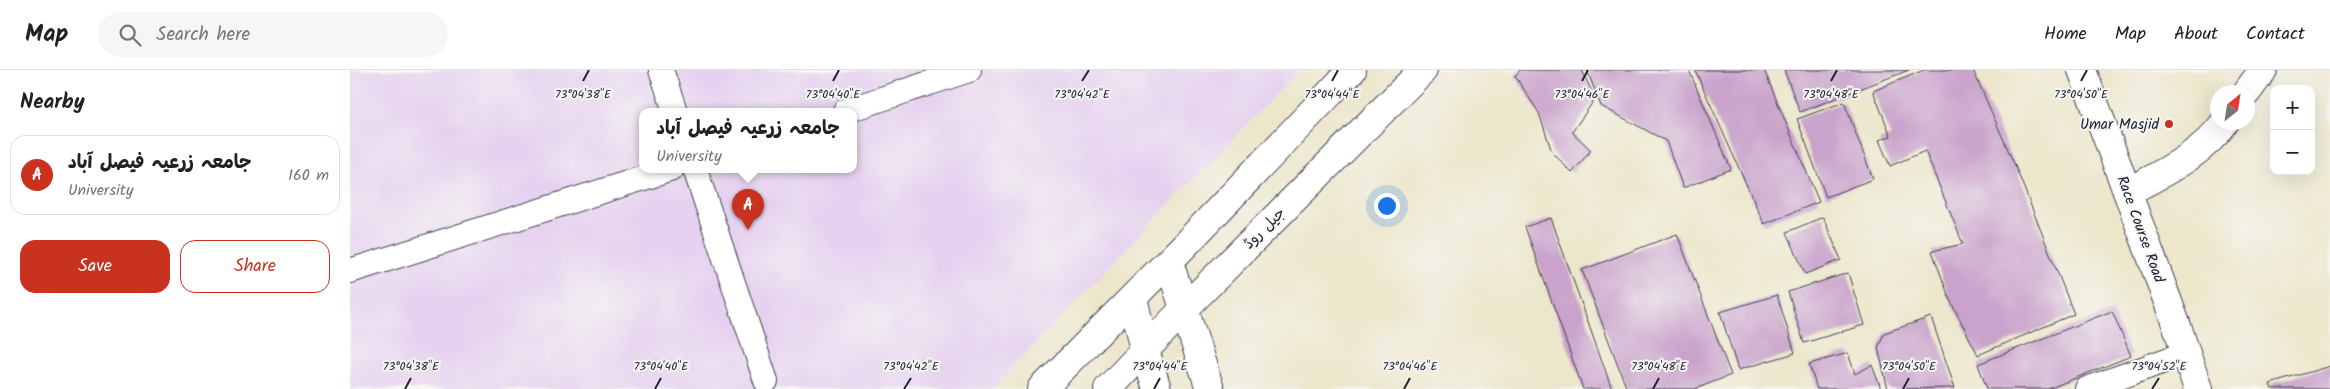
<!DOCTYPE html>
<meta charset="utf-8">
<style>
body{margin:0;font-family:Kalam,"Playpen Sans Arabic",sans-serif;background:#f6f6f6;color:#222}
.controls{position:absolute;right:15px;top:15px;display:grid;overflow:hidden;border-radius:10px;box-shadow:0 5px 20px #0002}
.controls button{width:45px;height:45px;display:grid;place-items:center;padding:0;border:0;border-bottom:1px solid #e0e0e0;background:#fff;color:#222;font:25px sans-serif}
.compass{position:absolute;left:1860px;top:15px;width:45px;height:45px;border-radius:50%;background:#fff;box-shadow:0 5px 20px #0002;rotate:30deg}
.you{position:absolute;left:1036px;top:135px;width:18px;height:18px;margin:-12px;border:4px solid #fff;border-radius:50%;background:#1a73e8;box-shadow:0 0 0 8px #1a73e833}
.badge{display:grid;place-items:center;width:32px;height:32px;border-radius:50%;background:#c8321e;color:#fff;font-size:16px;font-weight:700}
.pin{position:absolute;translate:-50% -41px;filter:drop-shadow(0 1px 2px #0008)}
.pin::after{content:'';position:absolute;top:26px;width:18px;height:15px;background:inherit;clip-path:polygon(0 0,100% 0,50% 100%)}
.popup{position:absolute;left:289px;top:38px;width:218px;height:65px;box-sizing:border-box;display:grid;place-content:center;border-radius:10px;background:#fff;filter:drop-shadow(0 1px 4px #0005);font-size:16px;white-space:nowrap;color:#767676}
.popup b{font-size:19px;color:#222}
.popup::after{content:'';position:absolute;left:50%;top:100%;margin-left:-10px;border:10px solid transparent;border-top-color:#fff}
.list{margin:0;padding:0;list-style:none}
h2{display:flex;justify-content:space-between;align-items:center;height:65px;margin:0;padding:0 20px;font-size:21px}
h2 small{font-size:16px;font-weight:400;color:#767676}
.list li{display:grid;grid-template-columns:32px 1fr auto;gap:15px;align-items:center;box-sizing:border-box;height:80px;margin:0 10px 10px;padding:0 10px;border:1px solid #e0e0e0;border-radius:15px}
.list b{display:block;font-size:19px;white-space:nowrap}
.list p{margin:0;font-size:16px;white-space:nowrap;color:#767676}
.list em{font-size:16px;font-style:normal;color:#767676}
.actions{display:flex;gap:10px;padding:15px 20px}
.actions a{flex:1;padding:11px 0;border:1px solid #c8321e;border-radius:15px;text-align:center;font-size:18px;color:#c8321e}
.actions .main{background:#c8321e;color:#fff}
.icon{flex:none;width:28px;height:28px;fill:none;stroke:currentColor;stroke-width:2;stroke-linecap:round;stroke-linejoin:round}
.map{position:relative;flex:none;width:1980px;height:319px;overflow:hidden}
header{display:flex;align-items:center;gap:30px;box-sizing:border-box;height:70px;padding:0 25px;background:#fff;border-bottom:1px solid #e0e0e0}
header strong{font-size:24px}
nav{display:flex;gap:28px;margin-inline-start:auto;font-size:18px}
.search{width:350px;height:45px;background:#f6f6f6;display:flex;align-items:center;gap:12px;box-sizing:border-box;padding:0 18px;border-radius:28px;color:#767676;font-size:19px}
main{display:flex}
aside{flex:1;background:#fff}
.map>svg:first-child{display:block}
.built{fill:#e6d2f0;fill-rule:evenodd}
.building{fill:#c9a3cb}
.lines{fill:none;stroke-linecap:round;stroke-linejoin:round}
.street-casing{stroke:#403f51;stroke-width:26}
.secondary-casing{stroke:#403f51;stroke-width:30}
.primary-casing{stroke:#403f51;stroke-width:30}
.street{stroke:#fff;stroke-width:24}
.secondary{stroke:#fff;stroke-width:28}
.primary{stroke:#fff;stroke-width:28}
.ticks{fill:none;stroke:#22223b;stroke-width:2}
.poi-dot{fill:#c8321e;stroke:#f6f6f2;stroke-width:2}
.labels{text-anchor:middle;stroke-width:4;stroke-linejoin:round;paint-order:stroke}
.poi-label{font-size:15px;fill:#22223b;stroke:#f6f6f2;text-anchor:end}
.street-label{font-size:15px;fill:#22223b;stroke:#f6f6f2}
.ticks-label{font-size:12px;text-anchor:middle;fill:#22223b;stroke:#f6f6f2;stroke-width:4;stroke-linejoin:round;paint-order:stroke}
</style>
<header>
<strong>Map</strong>
<div class="search"><svg class="icon" aria-label="search" viewBox="0 0 24 24"><circle cx="10" cy="10" r="6"/><path d="M15 15l6 6"/></svg>Search here</div>
<nav><a>Home</a><a>Map</a><a>About</a><a>Contact</a></nav>
</header>
<main>
<aside>
<h2>Nearby<small></small></h2>
<ul class="list">
<li><span class="badge">A</span><div><b>جامعہ زرعیہ فیصل آباد</b><p>University</p></div><em>160 m</em></li>
</ul>
<div class="actions"><a class="main">Save</a><a>Share</a></div>
</aside>
<div class="map">
<svg width="1980" height="319" viewBox="0 0 1980 319">
<rect width="100%" height="100%" fill="#f6f6f2"/>
<filter id="ink" filterUnits="userSpaceOnUse"><feTurbulence type="fractalNoise" baseFrequency=".02" numOctaves="2"/><feDisplacementMap in="SourceGraphic" scale="10" xChannelSelector="R" yChannelSelector="G"/><feConvolveMatrix kernelMatrix="1 2 1 2 8 2 1 2 1" color-interpolation-filters="sRGB"/></filter>
<filter id="wash" filterUnits="userSpaceOnUse"><feTurbulence type="fractalNoise" baseFrequency=".0096" numOctaves="4" result="noise"/><feDisplacementMap in="SourceGraphic" scale="20" xChannelSelector="R" yChannelSelector="G"/><feGaussianBlur stdDeviation="1.12" result="paint"/><feColorMatrix in="noise" values="0 0 0 0 0 0 0 0 0 0 0 0 0 0 0 0 0 1.4 0 .05"/><feComposite in="paint" operator="in"/></filter>
<g filter="url(#wash)">
<rect width="100%" height="100%" fill="#ece6cb"/>
<path class="built" d="M0 0H949L642 319H0ZM293 41H503V99H293Z"/>
<g id="blocks">
<path class="building" d="M1170 0H1232L1245 29 1222 62 1241 80 1222 103 1202 82 1189 43 1165 6Z
M1237 0H1339L1381 99 1333 118 1316 71 1251 36Z
M1345 0H1414L1469 132 1414 154Z
M1434 0H1559L1450 42Z
M1574 0H1623L1666 98 1724 244 1628 285 1600 230 1582 181 1613 174 1575 81 1540 96 1529 70 1541 66 1523 21Z
M1494 32 1523 109 1476 127 1447 49Z
M1473 147 1491 190 1455 204 1437 162Z
M1201 148 1262 319H1233L1175 157Z
M1327 164 1381 305 1345 319H1277L1232 200Z
M1498 203 1514 255 1454 273 1438 222Z
M1427 225 1445 283 1388 300 1370 242Z
M1762 241 1781 286 1698 319H1637L1628 294Z
M1581 247 1605 318 1538 319 1528 278 1534 263Z
M1498 283 1505 304 1522 295 1531 319H1467L1459 294Z
M1980 296V319H1922L1920 314Z"/>
</g>
</g>
<g filter="url(#ink)">
<use href="#blocks" fill-opacity="0" stroke="#403f51" stroke-width="1"/>
<g class="lines">
<g class="street-casing">
<path id="street" d="M311 0 325 41
M495 41 619 0
M345 99 416 311
M0 201 322 99
M1737 319 1836 283"/>
</g>
<g class="secondary-casing">
<path id="secondary" d="M1732 0 1828 259 1848 319
M1897 22 1913 0
M1778 122C1812 103 1852 85 1875 52
M819 192 860 319
M783 228 795 280 807 319"/>
</g>
<g class="primary-casing">
<path id="primary" d="M692 319 831 179 1002 0
M758 319 834 239 1073 0"/>
</g>
<use href="#street" class="street"/>
<use href="#secondary" class="secondary"/>
<use href="#primary" class="primary"/>
</g>
</g>
<path class="ticks" d="M233 11 239 0M483 11 489 0M732 11 739 0M982 11 988 0M1232 11 1238 0M1481 11 1487 0M1731 11 1737 0M55 319 61 308M305 319 311 308M554 319 561 308M804 319 810 308M1054 319 1060 308M1303 319 1309 308M1553 319 1559 308M1802 319 1809 308"/>
<circle class="poi-dot" cx="1819" cy="54" r="5"/>
<g class="labels">
<g class="poi-label">
<text x="1809" y="59">Umar Masjid</text>
</g>
<g class="street-label">
<text transform="translate(914 158) rotate(-45)" y="5">جیل روڈ</text>
<text transform="translate(1791 159) rotate(70)" y="5">Race Course Road</text>
</g>
</g>
<g class="ticks-label">
<text x="233" y="28">73°04'38"E</text>
<text x="483" y="28">73°04'40"E</text>
<text x="732" y="28">73°04'42"E</text>
<text x="1481" y="28">73°04'48"E</text>
<text x="1731" y="28">73°04'50"E</text>
<text x="982" y="28">73°04'44"E</text>
<text x="1232" y="28">73°04'46"E</text>
<text x="61" y="300">73°04'38"E</text>
<text x="311" y="300">73°04'40"E</text>
<text x="561" y="300">73°04'42"E</text>
<text x="810" y="300">73°04'44"E</text>
<text x="1060" y="300">73°04'46"E</text>
<text x="1309" y="300">73°04'48"E</text>
<text x="1559" y="300">73°04'50"E</text>
<text x="1809" y="300">73°04'52"E</text>
</g>
</svg>
<div class="controls">
<button>+</button>
<button>−</button>
</div>
<svg class="compass" viewBox="-18 -18 36 36"><path d="M0-13l5 13h-10z" fill="#e53935"/><path d="M0 13l5-13h-10z" fill="#767676"/></svg>
<div class="you"></div>
<div class="pin badge" style="left:398px;top:160px">A</div>
<div class="popup"><b>جامعہ زرعیہ فیصل آباد</b>University</div>
</div>
</main>
